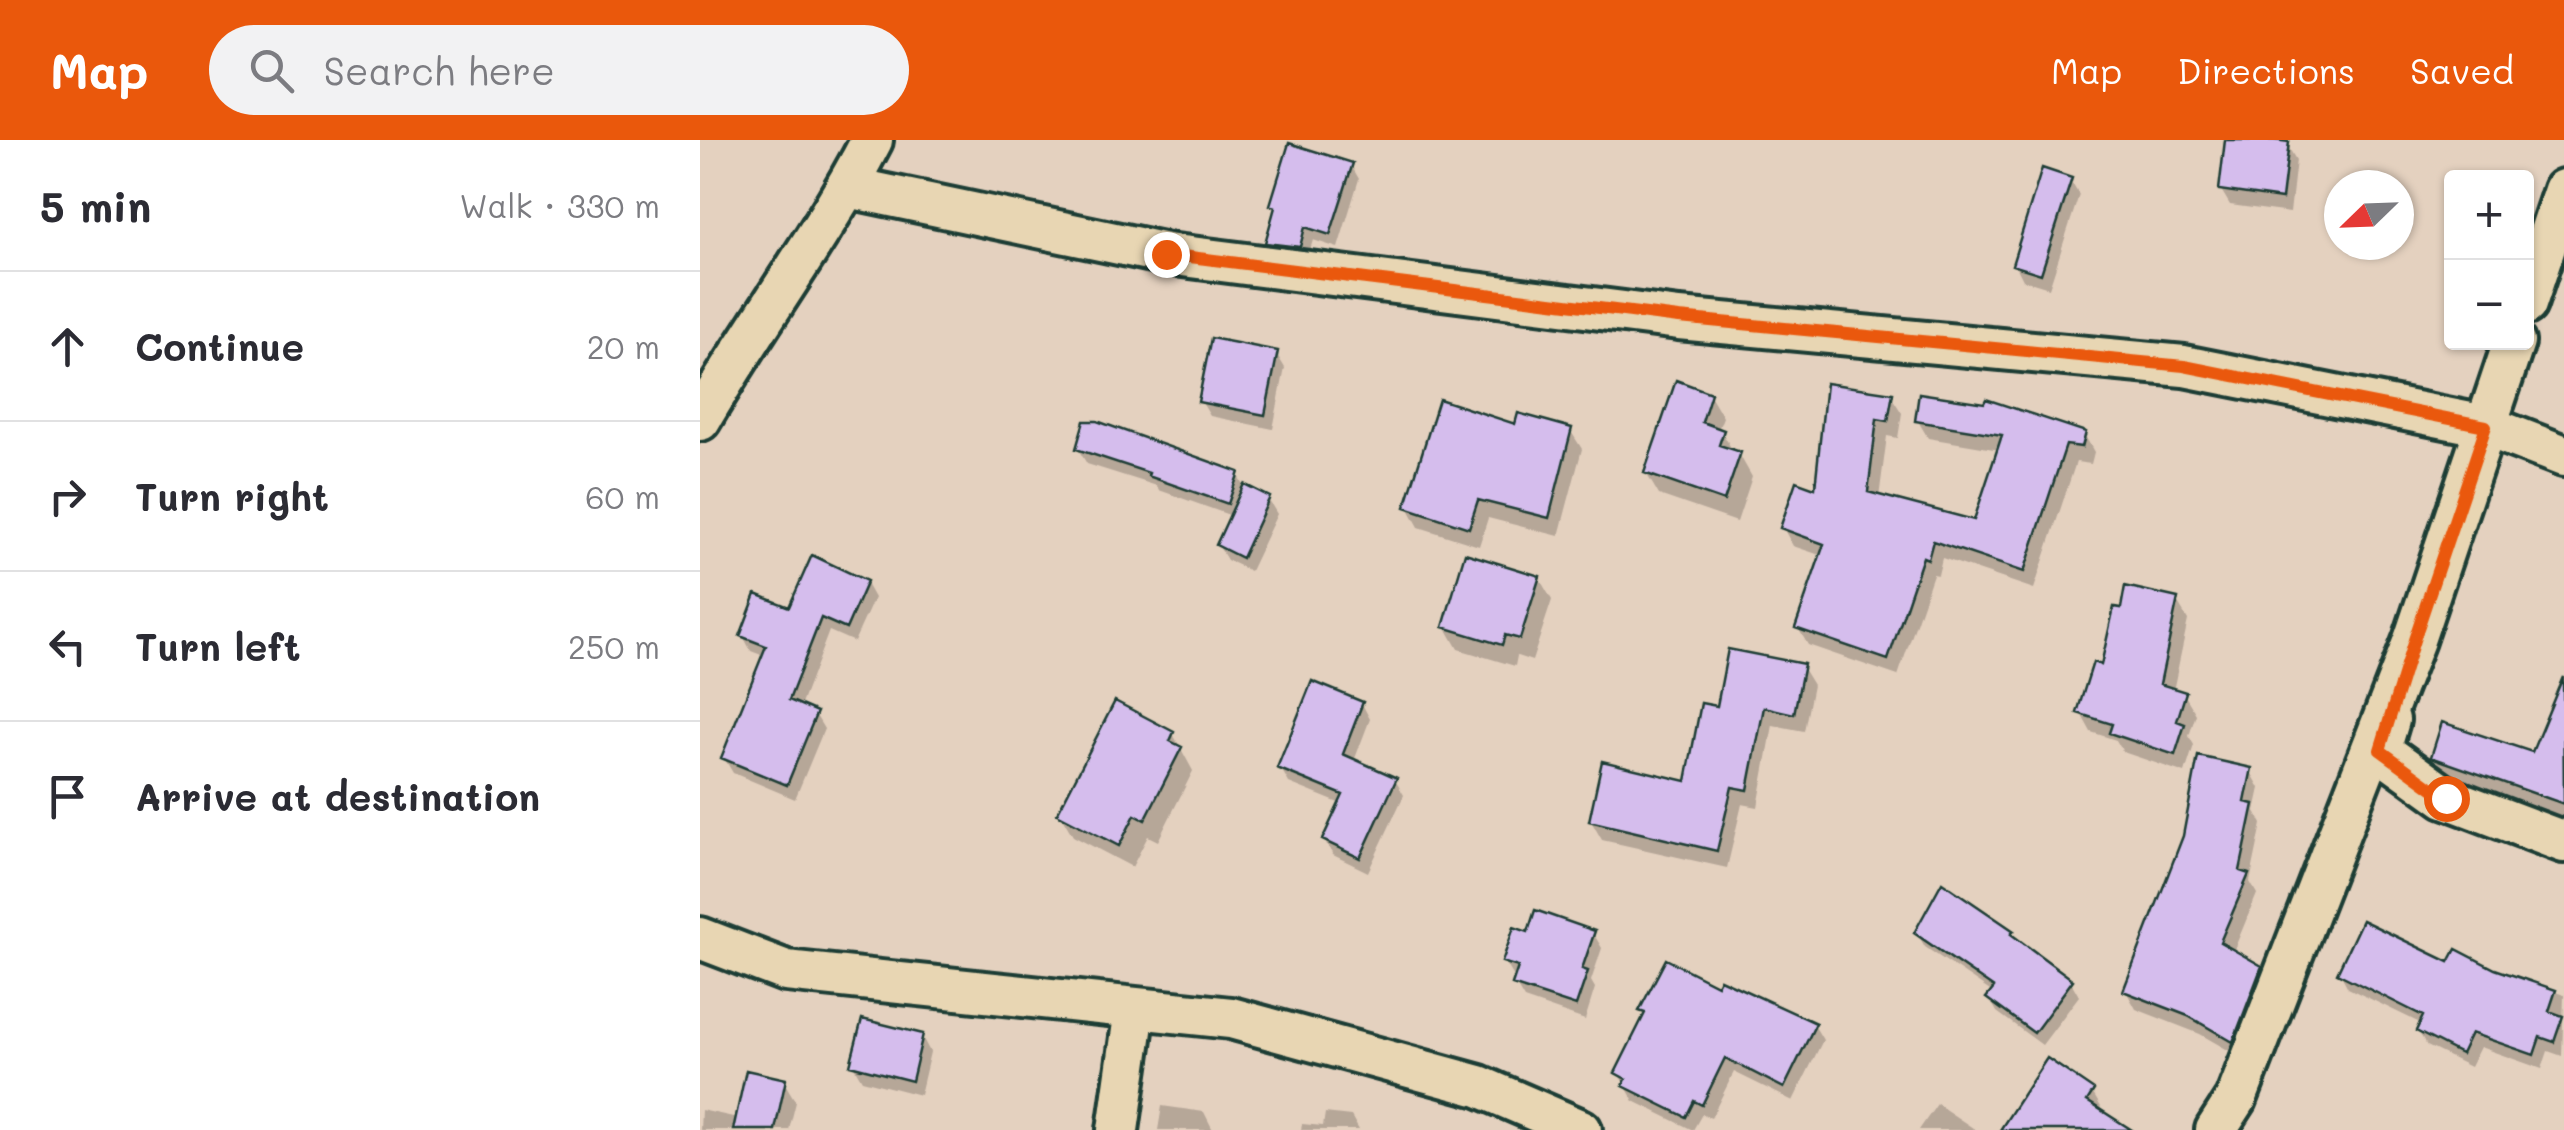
<!DOCTYPE html>
<meta charset="utf-8">
<style>
body{margin:0;font-family:Mali,sans-serif;background:#f2f2f3;color:#2b2b33}
.controls{position:absolute;right:30px;top:30px;display:grid;overflow:hidden;border-radius:10px;box-shadow:0 2px 8px #0004}
.controls button{width:90px;height:90px;display:grid;place-items:center;padding:0;border:0;border-bottom:2px solid #e1e1e2;background:#fff;color:#2b2b33;font:50px sans-serif}
.compass{position:absolute;left:1624px;top:30px;width:90px;height:90px;border-radius:50%;background:#fff;box-shadow:0 2px 8px #0004;rotate:247deg}
.stop{position:absolute;width:30px;height:30px;margin:-22px;border:8px solid #ea580c;border-radius:50%;background:#fff}
.stop.end{background:#ea580c;border-color:#fff;box-shadow:0 2px 10px #0008}
.list{margin:0;padding:0;list-style:none}
h2{display:flex;justify-content:space-between;align-items:center;height:130px;margin:0;padding:0 40px;font-size:42px}
h2 small{font-size:32px;font-weight:400;color:#7c7c81}
.list li{display:grid;grid-template-columns:65px 1fr auto;gap:30px;align-items:center;box-sizing:border-box;height:150px;padding:0 40px;border-top:2px solid #e1e1e2}
.list b{display:block;font-size:38px;white-space:nowrap}
.list em{font-size:32px;font-style:normal;color:#7c7c81}
.icon{flex:none;width:55px;height:55px;fill:none;stroke:currentColor;stroke-width:2;stroke-linecap:round;stroke-linejoin:round}
.map{position:relative;flex:none;width:1864px;height:990px;overflow:hidden}
header{display:flex;align-items:center;gap:60px;box-sizing:border-box;height:140px;padding:0 50px;background:#ea580c;color:#fff}
header strong{font-size:48px}
nav{display:flex;gap:55px;margin-inline-start:auto;font-size:35px}
.search{width:700px;height:90px;background:#f2f2f3;display:flex;align-items:center;gap:25px;box-sizing:border-box;padding:0 35px;border-radius:55px;color:#7c7c81;font-size:38px}
main{display:flex}
aside{flex:1;background:#fff}
.map>svg:first-child{display:block}
.shadow{fill:#0003}
.building{fill:#d5bded;stroke:#1f3d34;stroke-width:2.5}
.lines{fill:none;stroke-linecap:round;stroke-linejoin:round}
.minor-casing{stroke:#1f3d34;stroke-width:48}
.minor{stroke:#e8d6b3;stroke-width:40}
.route{stroke:#ea580c;stroke-width:12}
</style>
<header>
<strong>Map</strong>
<div class="search"><svg class="icon" aria-label="search" viewBox="0 0 24 24"><circle cx="10" cy="10" r="6"/><path d="M15 15l6 6"/></svg>Search here</div>
<nav><a>Map</a><a>Directions</a><a>Saved</a></nav>
</header>
<main>
<aside>
<h2>5 min<small>Walk · 330 m</small></h2>
<ul class="list">
<li><svg class="icon" aria-label="ahead" viewBox="0 0 24 24"><path d="M12 20V5M6 11l6-6 6 6"/></svg><div><b>Continue</b></div><em>20 m</em></li>
<li><svg class="icon" aria-label="right" viewBox="0 0 24 24"><path d="M7 20v-9h11M14 6l5 5-5 5"/></svg><div><b>Turn right</b></div><em>60 m</em></li>
<li><svg class="icon" aria-label="left" viewBox="0 0 24 24"><path d="M17 20v-9H6M10 6l-5 5 5 5"/></svg><div><b>Turn left</b></div><em>250 m</em></li>
<li><svg class="icon" aria-label="arrive" viewBox="0 0 24 24"><path d="M6 21V4h12l-3 4 3 4H6"/></svg><div><b>Arrive at destination</b></div></li>
</ul>
</aside>
<div class="map">
<svg width="1864" height="990" viewBox="0 0 1864 990">
<rect width="100%" height="100%" fill="#e4d1bf"/>
<filter id="ink" filterUnits="userSpaceOnUse"><feTurbulence type="fractalNoise" baseFrequency=".01" numOctaves="2"/><feDisplacementMap in="SourceGraphic" scale="20" xChannelSelector="R" yChannelSelector="G"/><feConvolveMatrix kernelMatrix="1 2 1 2 8 2 1 2 1" color-interpolation-filters="sRGB"/></filter>
<g filter="url(#ink)">
<path class="shadow" d="M1528 0H1578L1580 3 1587 5 1596 20 1590 73 1530 65 1521 50Z
M651 25 659 39 638 108 613 100 607 120 576 116 568 102 577 71 573 65Z
M1370 40 1379 55 1349 148 1323 140 1315 124Z
M576 213 585 228 573 289 510 276 501 261Z
M1010 255 1023 277 1018 290 1022 292 1034 313 1039 314 1052 337 1037 382 959 355 946 333Z
M1191 256 1202 273 1198 298 1187 296 1179 358 1276 383 1300 310 1228 298 1218 281 1384 294 1394 312 1391 324 1376 322 1334 449 1242 418 1238 435 1233 434 1198 536 1108 505 1098 488 1123 416 1093 406 1083 388 1117 351Z
M817 287 870 290 882 309 859 396 788 378 779 406 719 387 708 367Z
M378 309 537 334 545 348 568 359 577 374 550 431 527 420 518 405 532 376 459 350 457 346 387 324Z
M839 438 852 460 832 521 817 516 815 526 758 509 745 486Z
M165 442 174 458 154 502 129 491 100 567 115 574 124 589 95 659 33 633 24 618 64 516 51 511 43 496 90 470Z
M1476 460 1488 480 1473 551 1484 554 1496 574 1489 596 1494 605 1485 633 1423 612 1416 600 1391 592 1380 572 1403 528Z
M1102 527 1113 545 1104 591 1073 585 1058 667 1042 664 1027 728 902 700 891 681 988 644 1019 569Z
M662 564 670 579 654 621 695 640 704 655 668 732 633 715 624 700 641 664 589 643 580 627Z
M1849 578 1864 584V678L1745 636 1734 617 1834 615Z
M473 594 493 631 458 701 448 696 432 727 373 696 360 674Z
M1550 630 1560 648 1555 671 1562 684 1550 742 1557 754 1533 812 1560 828 1570 846 1542 918 1500 894 1436 869 1426 851Z
M893 793 902 808 891 841 895 848 885 880 824 859 815 844 817 838 814 837 805 822 829 795Z
M1217 793H1312L1317 802 1371 842 1379 856 1342 905 1297 872 1289 858 1293 853 1225 807Z
M1750 826 1794 831 1864 855 1862 916 1848 911 1842 929 1780 907 1770 927 1727 906 1718 891 1722 884 1648 848 1640 833Z
M942 871 1114 885 1123 900 1093 961 1034 932 1011 978 1002 974 993 990 934 961 918 933 946 877Z
M222 897 230 912 220 955 162 940 153 925Z
M84 942 96 962 89 990H0L1 970 38 978Z
M1392 952 1401 967 1398 971 1413 990H1303Z
M1237 964 1276 990H1219Z
M462 966 504 972 513 990H458Z
M625 973 651 976 659 990H601L602 984 623 986Z"/>
<path class="building" d="M1525 0H1574L1589 2 1582 59 1519 50Z
M589 3 653 23 630 95 605 87 600 107 565 103 575 67 570 65Z
M1342 28 1372 38 1341 134 1312 125Z
M511 198 578 211 565 275 498 262Z
M976 240 1011 253 1002 282 1024 290 1019 305 1041 312 1024 361 944 333Z
M1126 243 1193 253 1188 281 1177 279 1168 352 1274 380 1302 295 1215 281 1219 253 1284 263 1286 259 1386 292 1382 307 1366 305 1324 432 1233 401 1228 419 1223 417 1188 520 1095 488 1124 404 1080 388 1096 341 1115 348Z
M739 259 815 284 818 273 872 288 849 378 778 360 769 388 705 367Z
M384 281H397L539 332 528 364 448 336 449 333 376 309Z
M544 344 570 357 542 418 516 405Z
M765 413 840 436 820 499 805 495 802 505 743 487Z
M112 415 167 441 146 489 121 478 89 560 117 572 87 645 21 618 66 506 40 496 56 454 89 467Z
M1425 446 1478 458 1460 544 1486 552 1477 581 1485 584 1475 615 1409 593 1412 584 1377 573 1393 522 1401 525 1414 467 1421 468Z
M1028 509 1104 524 1094 574 1064 567 1048 650 1032 647 1017 711 889 681 902 621 986 641 1001 563 1017 566Z
M1863 537 1864 664 1731 617 1742 582 1832 612Z
M612 541 663 562 643 614 697 638 660 718 622 700 643 655 577 628Z
M415 561 474 592 470 601 482 607 445 680 435 675 419 706 357 674Z
M1498 616 1552 628 1545 662 1554 664 1540 731 1549 734 1520 802 1562 826 1533 902 1488 876 1423 851 1483 696Z
M1242 742 1314 791 1311 794 1373 840 1334 893 1286 858 1294 848 1214 793Z
M835 770 895 791 882 829 888 831 876 866 812 845 818 827 802 822 814 787 828 792Z
M1662 780 1749 822 1756 809 1795 829 1856 850 1849 871 1863 876 1854 902 1840 897 1834 915 1771 893 1761 914 1716 891 1723 876 1637 833Z
M966 819 1017 845 1020 839 1116 883 1084 948 1025 918 1002 965 994 961 986 977 923 946 926 939 915 933 945 873 939 871Z
M162 879 223 894 212 941 150 925Z
M1347 918 1394 950 1387 961 1432 990H1300Z
M46 930 86 939 75 990H33Z"/>
<g class="lines">
<g class="minor-casing">
<path id="minor" d="M148 47 467 114 979 179 1484 226 1786 286 1864 316
M1826 164 1864 50
M0 280C55 185 122 97 172 0
M1689 580 1680 610 1745 657 1864 702
M0 798 86 831 531 878 779 946 881 990
M418 990 435 869
M1516 990 1536 959 1714 500 1814 202"/>
</g>
<use href="#minor" class="minor"/>
</g>
</g>
<g class="lines" filter="url(#ink)">
<path class="route" d="M466 114 979 178 1484 226 1786 286 1714 500 1680 610 1746 658"/>
</g>
</svg>
<div class="controls">
<button>+</button>
<button>−</button>
</div>
<svg class="compass" viewBox="-18 -18 36 36"><path d="M0-13l5 13h-10z" fill="#e53935"/><path d="M0 13l5-13h-10z" fill="#7c7c81"/></svg>
<div class="stop" style="left:1746px;top:658px"></div>
<div class="stop end" style="left:466px;top:114px"></div>
</div>
</main>
